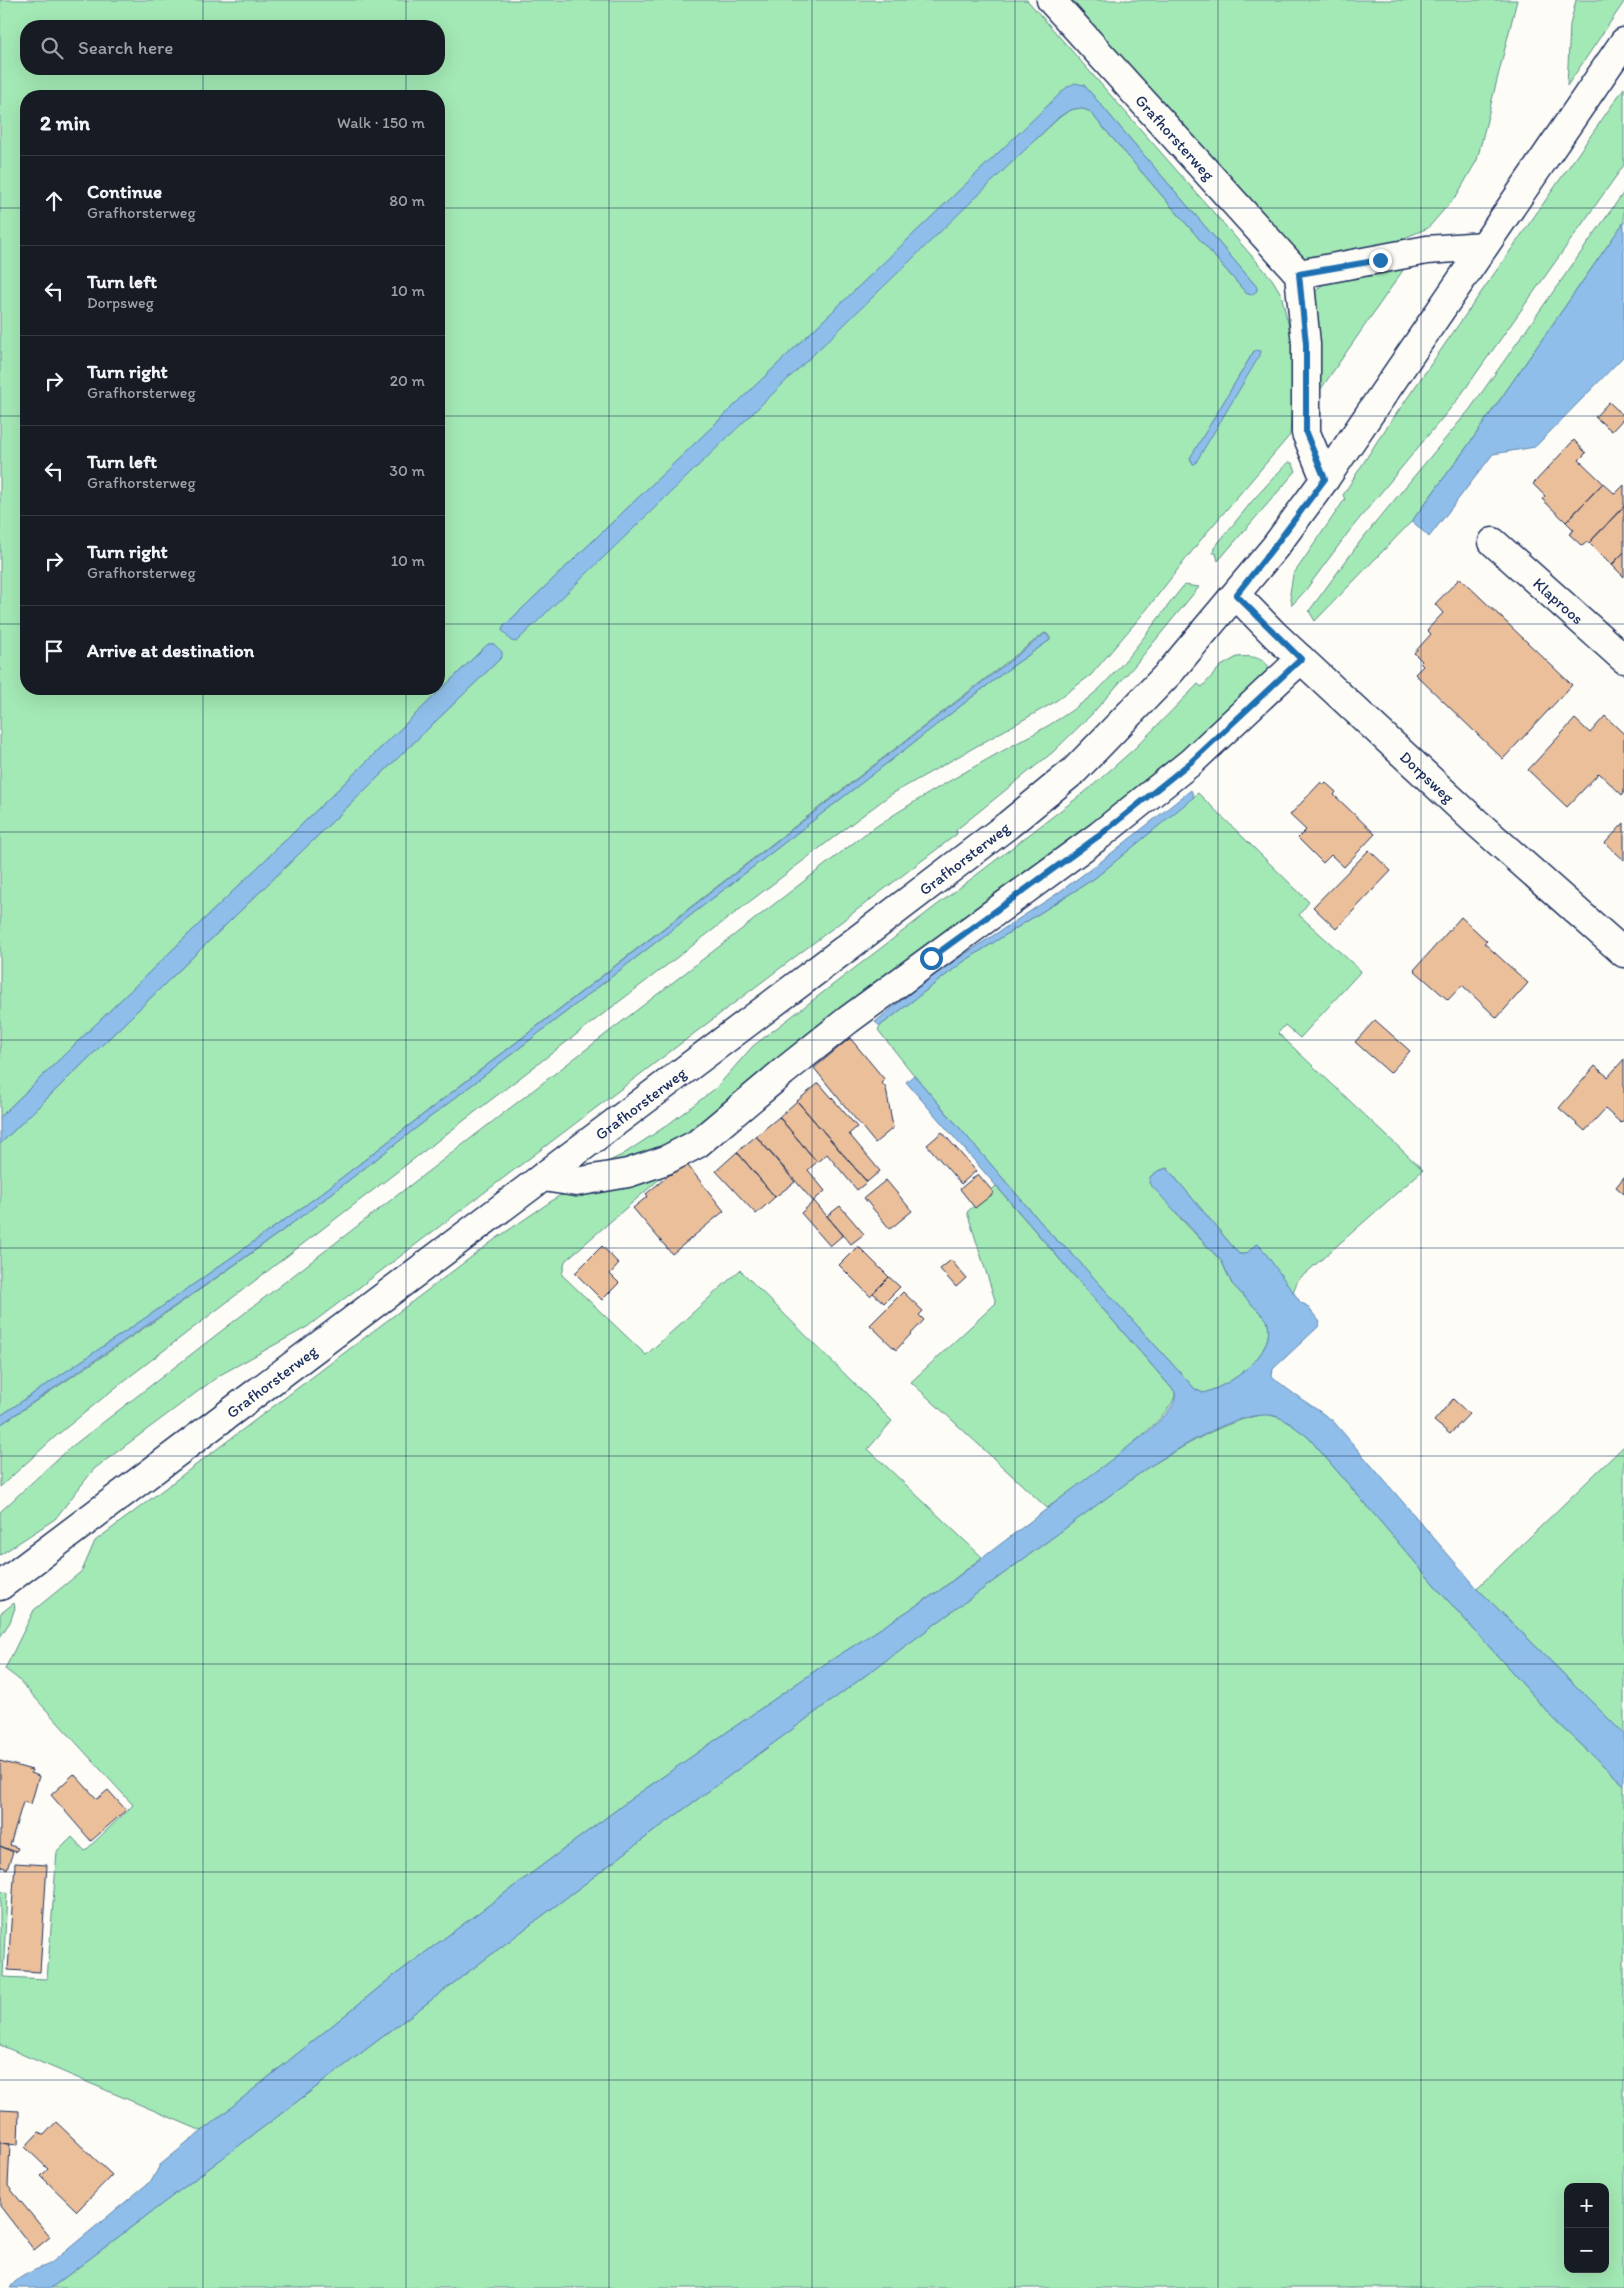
<!DOCTYPE html>
<meta charset="utf-8">
<style>
body{margin:0;font-family:Itim,sans-serif;background:#242831;color:#f1f3f6}
.controls{position:absolute;right:15px;bottom:15px;display:grid;overflow:hidden;border-radius:10px;box-shadow:0 5px 20px #0002}
.controls button{width:45px;height:45px;display:grid;place-items:center;padding:0;border:0;border-bottom:1px solid #363941;background:#171b24;color:#f1f3f6;font:25px sans-serif}
.stop{position:absolute;width:15px;height:15px;margin:-11px;border:4px solid #1f6fb2;border-radius:50%;background:#fff}
.stop.end{background:#1f6fb2;border-color:#fff;box-shadow:0 1px 5px #0008}
.list{margin:0;padding:0;list-style:none}
h2{display:flex;justify-content:space-between;align-items:center;height:65px;margin:0;padding:0 20px;font-size:21px}
h2 small{font-size:16px;font-weight:400;color:#9ea1a6}
.list li{display:grid;grid-template-columns:32px 1fr auto;gap:15px;align-items:center;box-sizing:border-box;height:90px;padding:0 20px;border-top:1px solid #363941}
.list b{display:block;font-size:19px;white-space:nowrap}
.list p{margin:0;font-size:16px;white-space:nowrap;color:#9ea1a6}
.list em{font-size:16px;font-style:normal;color:#9ea1a6}
.icon{flex:none;width:28px;height:28px;fill:none;stroke:currentColor;stroke-width:2;stroke-linecap:round;stroke-linejoin:round}
.map{position:relative;flex:none;width:1624px;height:2288px;overflow:hidden}
.search{position:absolute;background:#171b24;box-shadow:0 5px 20px #0002;left:20px;top:20px;width:425px;height:55px;display:flex;align-items:center;gap:12px;box-sizing:border-box;padding:0 18px;border-radius:20px;color:#9ea1a6;font-size:19px}
.panel{position:absolute;background:#171b24;box-shadow:0 5px 20px #0002;left:20px;top:90px;width:425px;height:605px;border-radius:20px}
.map>svg:first-child{display:block}
.green{fill:#a3e9b5;stroke:#5f8c8a;fill-rule:evenodd}
.water{fill:#8ebee9;stroke:#6085b1}
.building{fill:#eabf9a;stroke:#1b2f5e}
.lines{fill:none;stroke-linecap:round;stroke-linejoin:round}
.street-casing{stroke:#1b2f5e;stroke-width:31}
.secondary-casing{stroke:#1b2f5e;stroke-width:31}
.street{stroke:#fdfcf7;stroke-width:28}
.secondary{stroke:#fdfcf7;stroke-width:28}
.route{stroke:#1f6fb2;stroke-width:6}
.grid{fill:none;stroke:#1b2f5e;stroke-width:1;stroke-opacity:0.55}
.labels{text-anchor:middle;stroke-width:5;stroke-linejoin:round;paint-order:stroke}
.street-label{font-size:16px;fill:#1b2f5e;stroke:#fdfcf7}
</style>
<div class="map">
<svg width="1624" height="2288" viewBox="0 0 1624 2288">
<rect width="100%" height="100%" fill="#fdfcf7"/>
<filter id="ink" filterUnits="userSpaceOnUse"><feTurbulence type="fractalNoise" baseFrequency=".02" numOctaves="2"/><feDisplacementMap in="SourceGraphic" scale="10" xChannelSelector="R" yChannelSelector="G"/><feConvolveMatrix kernelMatrix="1 2 1 2 8 2 1 2 1" color-interpolation-filters="sRGB"/></filter>
<g filter="url(#ink)">
<path class="green" d="M0 0H1027L1272 279 1281 294 1295 352 1290 435 1203 537 1147 609 1091 675 1053 703 890 795 855 821 120 1384 56 1436 0 1487V1425C109 1352 218 1280 322 1201L855 788 1007 670 1050 640V637L1046 633 1043 634 314 1199 160 1308 0 1416V1144L502 657 494 644H488L0 1117ZM26 26H439V69H26ZM1084 85 1256 286 1252 295 1246 293 1089 111C1076 106 1071 109 1060 117L502 631 504 626 1068 87ZM26 96H439V689H26ZM1254 351 1191 462V458Z
M1072 0H1517L1477 160 1457 195 1428 228 1390 244 1317 262 1298 259Z
M1576 0H1624V2L1567 86 1570 25Z
M1624 88V165L1458 399 1350 530 1305 591 1292 605 1290 593 1293 575 1345 499 1343 495 1378 440Z
M1624 192V222L1469 444 1412 521 1315 621 1309 611 1362 539 1470 409Z
M1408 263 1316 396 1310 297 1325 282Z
M1288 462 1292 463 1296 471 1218 561 1216 553H1213L1214 548 1254 499Z
M1184 585 1199 587 1135 665 1092 714 1053 752 956 830 957 834 307 1327 220 1375 94 1469 55 1519 0 1555V1512L66 1451 865 834C907 805 951 780 995 755 1030 736 1070 716 1100 688 1131 657 1157 619 1184 585Z
M1237 657C1251 656 1261 656 1270 668L1267 674 1130 801 694 1134 647 1158 601 1165 622 1155 666 1126 716 1088 753 1046 1090 788 1134 749 1198 684 1202 687 1221 666Z
M1198 793 1309 902 1299 915 1361 971 1300 1038 1285 1025 1278 1033 1423 1170 1298 1280 1293 1292 1255 1245 1246 1254H1239L1167 1168 1158 1171 1150 1177 1180 1218 1222 1262 1232 1284 1267 1320C1278 1354 1230 1386 1203 1393L1195 1389 1065 1246 1056 1240 914 1075 878 1030 880 1026 963 962 1095 878Z
M671 1169 565 1261 562 1275 646 1355 740 1270 892 1421 868 1449 982 1557 939 1591 822 1666 635 1796 387 1981 202 2131 0 2045V1891L7 1893 3 1977 47 1979 57 1852 72 1837 85 1851 133 1805 17 1678 5 1669 34 1610 82 1571 95 1541 494 1240 559 1196Z
M996 1186 1175 1392C1179 1417 1070 1491 1047 1508L911 1382 996 1303 967 1212Z
M1266 1414 1284 1419 1308 1437 1443 1595 1553 1718 1624 1785V2288H51L653 1832 1147 1468C1185 1446 1222 1421 1266 1414ZM1568 2187H1605V2269H1568Z
M1624 1446V1734L1477 1588Z
M14 1603 15 1608 10 1622 0 1637V1614Z"/>
<path class="water" d="M1075 83 1084 85 1257 287V291L1251 295 1246 293 1089 111C1076 106 1071 109 1059 117L516 642 511 641 502 630 504 626 1067 87Z
M1624 222V356L1535 447 1493 454 1429 537 1412 521 1469 444Z
M1257 350 1261 351 1260 355 1195 464H1193L1190 458 1254 351Z
M1046 633 1050 640 1007 670 855 788 322 1201C218 1280 108 1350 0 1425V1416L160 1308 314 1199Z
M488 644H494L502 652V657L0 1144V1117Z
M1191 790 1194 797 1095 878 963 962 880 1026 875 1022 930 977 1055 895 1099 863Z
M914 1075 1056 1240 1065 1246 1195 1389 1203 1393C1230 1386 1278 1354 1267 1320L1232 1284 1222 1262 1149 1183 1150 1177 1158 1171 1167 1168 1239 1254H1246L1255 1245 1259 1244 1301 1303 1306 1305 1320 1322 1318 1327 1273 1369 1272 1376C1291 1394 1312 1405 1333 1421L1477 1588 1624 1734V1785L1553 1718 1443 1595 1308 1437C1295 1428 1282 1414 1265 1415 1229 1415 1177 1450 1147 1468L653 1832 51 2288H10C17 2276 37 2269 50 2264L152 2180 160 2165 387 1981 635 1796 822 1666 939 1591 1149 1431C1159 1420 1178 1407 1175 1392L906 1082Z"/>
<path class="building" d="M1609 402 1624 416V418L1612 431 1595 417Z
M1574 440 1586 453 1579 460 1603 483 1566 522 1542 499 1545 496 1533 484Z
M1603 483 1615 494 1624 485V506L1589 543 1587 542 1582 546 1569 534 1574 530 1566 522Z
M1624 506V552L1611 565 1589 543Z
M1624 552V577L1612 565Z
M1460 578 1572 685 1503 759 1415 674 1423 666 1420 663 1422 661 1414 653 1431 634 1427 630 1443 613 1435 604Z
M1605 716 1624 734V792L1622 795 1599 773 1567 807 1528 770 1575 719 1590 733Z
M1321 782 1324 785 1326 783 1336 792 1334 795 1375 834 1344 867 1331 855 1323 863 1298 838 1306 830 1290 815Z
M1624 823V860L1605 843Z
M1369 850 1391 871 1336 929 1313 907Z
M1461 917 1487 941 1484 943 1528 983 1497 1018 1462 985 1448 1000 1414 970Z
M1375 1020 1410 1051 1390 1073 1355 1042Z
M850 1038 885 1080 882 1083 886 1088 893 1128 875 1143 814 1068Z
M1624 1059V1119L1621 1123 1605 1109 1585 1131 1559 1108 1595 1066 1608 1077Z
M819 1083 857 1127 849 1134 880 1171 867 1182 797 1101Z
M797 1101 867 1182 857 1190 827 1154 817 1162 779 1117Z
M779 1117 817 1162 808 1170 825 1191 813 1201 756 1136Z
M942 1132 976 1171 961 1184 927 1145Z
M756 1136 795 1182 775 1197 737 1152Z
M737 1152 775 1197 756 1214 716 1171Z
M685 1162 724 1211 672 1254 633 1208 648 1196 646 1194Z
M978 1174 994 1193 975 1208 960 1189Z
M1624 1177V1194L1616 1187Z
M886 1180 912 1211 890 1229 864 1198Z
M814 1201 843 1235 830 1246 801 1213Z
M840 1206 864 1234 851 1244 827 1216Z
M602 1246 619 1264 610 1274 619 1283 602 1300 575 1273Z
M858 1246 889 1277 870 1296 839 1265Z
M951 1260 966 1278 956 1287 940 1269Z
M889 1277 900 1287 884 1303 873 1293Z
M903 1292 923 1311 919 1315 924 1320 896 1350 870 1325Z
M1453 1399 1469 1414 1450 1434 1434 1421Z
M0 1761 32 1770 31 1773 39 1776 31 1804 23 1802 10 1845 18 1848 16 1852 0 1846Z
M74 1774 97 1799 108 1790 126 1810 91 1841 51 1795Z
M0 1846 13 1852 7 1869 0 1866Z
M15 1863 47 1865 40 1972 8 1970Z
M0 2110 19 2111 18 2145 0 2143Z
M56 2122 112 2175 77 2211 41 2176 48 2169 25 2147 39 2132 44 2135Z
M0 2143 10 2144 8 2186 50 2237 34 2250 0 2206Z"/>
<g class="lines">
<g class="street-casing">
<g id="street">
<path id="s1" d="M1051 0 1299 274 1306 344V433L1325 479"/>
<path d="M1299 274 1427 250 1484 246"/>
<path id="s2" d="M1493 542 1624 659"/>
<path id="s3" d="M1236 595 1275 635 1476 822 1624 953"/>
<path d="M543 1177 576 1182 628 1173 666 1160 697 1144 783 1072 848 1020 1100 835 1191 762 1301 659"/>
</g>
</g>
<g class="secondary-casing">
<g id="secondary">
<path id="s4" d="M0 1586 861 937 1008 825 1075 770 1170 672 1275 547 1325 479 1624 42"/>
</g>
</g>
<use href="#street" class="street"/>
<use href="#secondary" class="secondary"/>
</g>
</g>
<g class="lines" filter="url(#ink)">
<path class="route" d="M931 958 1100 835 1191 762 1301 659 1236 595 1274 547 1325 479 1306 433V344L1299 274 1380 260"/>
</g>
<path class="grid" d="M203 0V26M406 0V26M609 0V2288M812 0V2288M1015 0V2288M1218 0V2288M1421 0V2288M203 69V96M406 69V96M0 208H26M439 208H1624M0 416H26M439 416H1624M0 624H26M439 624H1624M203 689V2288M406 689V2288M0 832H1624M0 1040H1624M0 1248H1624M0 1456H1624M0 1664H1624M0 1872H1624M0 2080H1624"/>
<g class="labels">
<g class="street-label">
<text dy="6" stroke="none"><textPath href="#s1" startOffset="185">Grafhorsterweg</textPath></text>
<text dy="6" stroke="none"><textPath href="#s2" startOffset="88">Klaproos</textPath></text>
<text dy="6" stroke="none"><textPath href="#s3" startOffset="264">Dorpsweg</textPath></text>
<text dy="6" stroke="none"><textPath href="#s4" startOffset="1208">Grafhorsterweg</textPath></text>
<text dy="6" stroke="none"><textPath href="#s4" startOffset="802">Grafhorsterweg</textPath></text>
<text dy="6" stroke="none"><textPath href="#s4" startOffset="340">Grafhorsterweg</textPath></text>
</g>
</g>
</svg>
<div class="controls">
<button>+</button>
<button>−</button>
</div>
<div class="stop" style="left:931px;top:958px"></div>
<div class="stop end" style="left:1380px;top:260px"></div>
<div class="search"><svg class="icon" aria-label="search" viewBox="0 0 24 24"><circle cx="10" cy="10" r="6"/><path d="M15 15l6 6"/></svg>Search here</div>
<section class="panel">
<h2>2 min<small>Walk · 150 m</small></h2>
<ul class="list">
<li><svg class="icon" aria-label="ahead" viewBox="0 0 24 24"><path d="M12 20V5M6 11l6-6 6 6"/></svg><div><b>Continue</b><p>Grafhorsterweg</p></div><em>80 m</em></li>
<li><svg class="icon" aria-label="left" viewBox="0 0 24 24"><path d="M17 20v-9H6M10 6l-5 5 5 5"/></svg><div><b>Turn left</b><p>Dorpsweg</p></div><em>10 m</em></li>
<li><svg class="icon" aria-label="right" viewBox="0 0 24 24"><path d="M7 20v-9h11M14 6l5 5-5 5"/></svg><div><b>Turn right</b><p>Grafhorsterweg</p></div><em>20 m</em></li>
<li><svg class="icon" aria-label="left" viewBox="0 0 24 24"><path d="M17 20v-9H6M10 6l-5 5 5 5"/></svg><div><b>Turn left</b><p>Grafhorsterweg</p></div><em>30 m</em></li>
<li><svg class="icon" aria-label="right" viewBox="0 0 24 24"><path d="M7 20v-9h11M14 6l5 5-5 5"/></svg><div><b>Turn right</b><p>Grafhorsterweg</p></div><em>10 m</em></li>
<li><svg class="icon" aria-label="arrive" viewBox="0 0 24 24"><path d="M6 21V4h12l-3 4 3 4H6"/></svg><div><b>Arrive at destination</b></div></li>
</ul>
</section>
</div>
